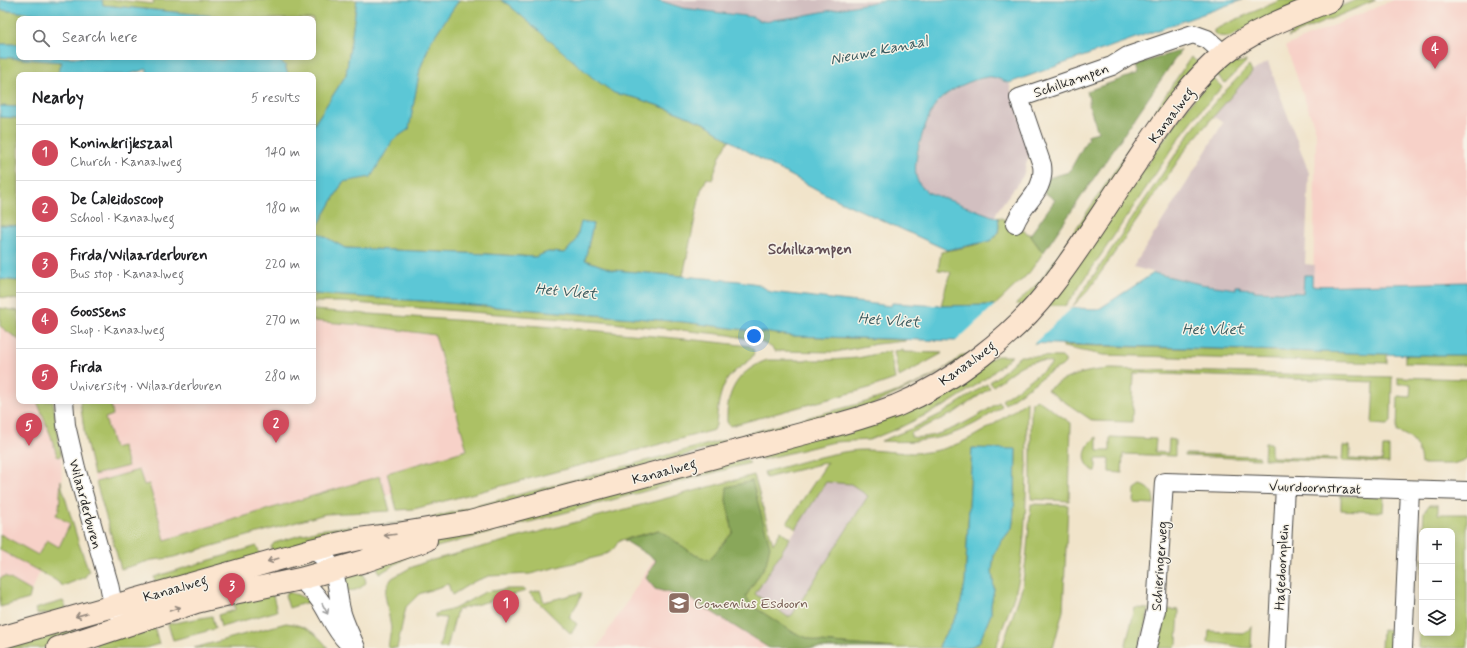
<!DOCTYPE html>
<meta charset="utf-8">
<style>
body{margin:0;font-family:Mynerve,sans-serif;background:#f2f2f2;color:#202124}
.controls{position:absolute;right:12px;bottom:12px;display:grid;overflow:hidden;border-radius:8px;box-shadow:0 2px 10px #0003}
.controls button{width:36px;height:36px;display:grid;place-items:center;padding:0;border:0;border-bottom:1px solid #e0e0e0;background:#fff;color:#202124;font:20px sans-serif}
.you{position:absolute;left:754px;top:336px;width:14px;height:14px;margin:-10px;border:3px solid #fff;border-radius:50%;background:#1a73e8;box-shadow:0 0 0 6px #1a73e833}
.badge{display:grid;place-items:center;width:26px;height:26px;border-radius:50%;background:#d1495b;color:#fff;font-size:13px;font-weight:700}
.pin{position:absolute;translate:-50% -33px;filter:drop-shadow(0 1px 2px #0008)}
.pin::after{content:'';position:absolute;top:21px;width:14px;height:12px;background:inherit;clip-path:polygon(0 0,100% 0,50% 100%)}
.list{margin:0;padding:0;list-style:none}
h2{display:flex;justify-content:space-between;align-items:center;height:52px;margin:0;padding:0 16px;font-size:17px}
h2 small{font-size:13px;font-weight:400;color:#757577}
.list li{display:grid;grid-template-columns:26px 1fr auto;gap:12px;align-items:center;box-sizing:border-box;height:56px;padding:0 16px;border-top:1px solid #e0e0e0}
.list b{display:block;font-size:15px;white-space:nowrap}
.list p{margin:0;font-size:13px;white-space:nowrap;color:#757577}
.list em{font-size:13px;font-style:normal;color:#757577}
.icon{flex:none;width:22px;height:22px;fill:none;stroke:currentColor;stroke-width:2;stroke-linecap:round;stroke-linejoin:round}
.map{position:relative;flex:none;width:1467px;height:648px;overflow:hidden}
.search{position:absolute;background:#fff;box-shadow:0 2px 10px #0003;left:16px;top:16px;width:300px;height:44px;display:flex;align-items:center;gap:10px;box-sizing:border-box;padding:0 14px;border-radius:8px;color:#757577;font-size:15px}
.panel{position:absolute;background:#fff;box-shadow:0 2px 10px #0003;left:16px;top:72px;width:300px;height:332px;border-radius:8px}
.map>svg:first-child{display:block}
.built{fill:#f7d1c8}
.industrial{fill:#d2bfc0}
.green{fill:#acc165;stroke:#6c7648}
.forest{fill:#89a75a;stroke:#5a6942}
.water{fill:#5cc7d6;stroke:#447980}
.pier{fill:#f1e4ca}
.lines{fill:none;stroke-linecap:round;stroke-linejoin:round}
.minor-casing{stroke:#494743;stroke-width:20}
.secondary-casing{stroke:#494743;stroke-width:24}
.minor{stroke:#fff;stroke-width:18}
.secondary{stroke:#fce5cf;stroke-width:22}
.oneway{stroke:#94887d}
.oneway2{stroke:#a0a0a0}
.labels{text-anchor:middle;stroke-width:3;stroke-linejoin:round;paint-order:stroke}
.street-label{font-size:14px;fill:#2b2b2b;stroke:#f7f3e8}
.education-label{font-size:14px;fill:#785e54;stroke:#f7f3e8;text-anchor:start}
.water-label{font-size:15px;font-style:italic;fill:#3a5a5e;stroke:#f7f3e8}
.neighbourhood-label{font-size:15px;font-weight:bold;fill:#635056;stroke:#f7f3e8}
</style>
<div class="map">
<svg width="1467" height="648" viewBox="0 0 1467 648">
<rect width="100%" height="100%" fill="#f7f3e8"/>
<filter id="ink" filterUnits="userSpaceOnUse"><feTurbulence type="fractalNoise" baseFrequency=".025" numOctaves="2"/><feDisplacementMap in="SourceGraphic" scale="8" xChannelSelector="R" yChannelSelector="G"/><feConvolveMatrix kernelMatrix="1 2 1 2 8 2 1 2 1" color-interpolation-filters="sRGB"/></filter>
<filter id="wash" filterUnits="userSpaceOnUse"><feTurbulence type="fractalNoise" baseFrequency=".012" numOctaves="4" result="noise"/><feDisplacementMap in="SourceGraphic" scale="16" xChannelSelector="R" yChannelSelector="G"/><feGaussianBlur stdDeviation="0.9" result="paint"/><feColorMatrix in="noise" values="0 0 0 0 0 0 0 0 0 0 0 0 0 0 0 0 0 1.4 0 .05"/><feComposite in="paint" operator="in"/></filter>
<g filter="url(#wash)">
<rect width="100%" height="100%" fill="#f1e4ca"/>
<path class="built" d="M1393 0H1467V282L1313 286 1316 131 1286 46Z
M0 308 19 311V401H53L61 456 62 487 79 544 55 580 40 572 31 591 5 576 0 578Z
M313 321 361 325 435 335 475 475 386 496 170 558 152 560 121 569 90 462 85 437 80 401H313Z
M655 558 810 648H597Z"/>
<path class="industrial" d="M658 0H885L795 17 773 20 770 22 757 20 753 17 683 8Z
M1268 62 1309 173 1305 264 1314 265 1313 286H1312V275H1305L1303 293 1254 291V289L1240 288V286H1237L1236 289 1200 284 1133 267 1188 181 1223 123 1213 116 1253 71Z
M990 76 1009 83 1030 150 1023 176 997 211 995 217 927 192 919 185 916 176 915 166 923 132 927 119 938 102 949 93 961 85Z
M826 482 851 484 868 496 792 615 788 617 755 594Z"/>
<path class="green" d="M102 0H117L154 4 153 0H357L346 75 313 126V75H288L285 65 274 57H313V19H245L103 5Z
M459 0H501L509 5 614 93 636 98 674 111 706 124 729 140 720 156 712 180 707 178 701 190 683 276 613 270 585 260 593 224 582 223 576 241 565 253 548 252 535 257 486 254 345 248 315 231 343 182 371 176 393 140 409 129 420 69 431 41Z
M1281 0H1308L1229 37 1219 36 1214 33V30L1228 23Z
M1356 0H1376L1288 37 1296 26 1302 23Z
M0 10 87 19H19V44H0Z
M0 57 63 62 57 75H19V107L0 106Z
M1191 57 1200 64 1025 305H1015L1039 282 1049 269Z
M1246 61V62L1225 83 1217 75 1230 64Z
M1249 66 1252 72 1189 145 1088 291 1073 306 1190 133 1214 103Z
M1213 78 1222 87 1201 110 1185 130 1074 295 1065 306H1048L1185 110Z
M0 117 19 118V226L0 225Z
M998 217 1006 220 1005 222 1016 230 1018 227 1030 235 1043 253 1029 273 995 305 941 306 948 279 951 273 948 271 938 270 941 252C954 249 992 244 998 233 1000 228 998 222 998 217Z
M0 279 19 281V300L0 297Z
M313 294 423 301 684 322 793 336 906 340V341L876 344 836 352 775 351 771 347 759 341 729 335 602 322 341 302H313Z
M0 308 19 311V340L0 326Z
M313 310 568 328 706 341 750 346C753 349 756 352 752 357 749 362 738 368 733 373 719 386 718 407 716 425L714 430 414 509 397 510 387 473 467 450 435 335 361 325 313 321Z
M1063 345 1387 354V363L1103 355 1063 347Z
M903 350V352L943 353 899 377 894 351Z
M890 351 895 379 869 388 730 426 727 422C726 391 738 371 767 360H829L858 358Z
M962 355H968L926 380 869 406 454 517 368 527V526L420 521 866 402C896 393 939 378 962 355Z
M1405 355H1467V365L1405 363Z
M997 356H1012L989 376 962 395 946 405 899 428 869 440 834 442 761 460 763 454Z
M1020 356 1062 357 1065 360V363L1062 366 1050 372 1005 404 1002 400 1051 365V363C1026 355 1012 373 993 386L990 382 1004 371Z
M1111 369 1392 377 1391 421 1388 425 1372 424 1374 382 1134 373 1132 422 1093 421 1047 390C1066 376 1088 370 1111 369Z
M1398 377 1467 379V459L1453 464H1421C1420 448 1413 436 1397 432L1398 396 1410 397 1411 384H1398Z
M987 384 990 388 954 413 911 433V437C937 441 978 417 999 402L1002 406C962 436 930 444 881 441L913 428 943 413Z
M1038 400 1071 423 1069 501 1031 499V411L1032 402Z
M37 401H53L61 456 60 457 57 456 51 436Z
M80 401H110L113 415 105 418 114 448 122 446 128 466 94 475 85 437Z
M1027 401C1026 423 1027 445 1027 468 1026 503 1025 538 1020 572 1016 598 1003 623 996 648H967L979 643 991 614V605L994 589 992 571 994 554 1001 542 1012 528 1013 522 1015 495 1016 450 972 448 965 583 959 611 940 644 939 648H893L820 642 795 634 751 605 746 596 766 564 726 500 733 532 709 560 695 555 659 530 618 541C615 550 610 552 601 556L530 574 489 576 473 582 452 595 448 584 419 594 406 607 397 648H388L391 628 385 594 388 584 392 578 410 568 425 562 467 551 754 475 773 544 781 531 790 538 755 594 788 617 792 615 868 496 851 484 826 482 796 529 787 523 828 462 766 478 764 472C792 465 821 455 850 451 870 448 893 453 913 453 958 453 993 425 1027 401Z
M1097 437V451H1110V437L1156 439 1155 452 1168 453 1169 439 1175 440V456L1123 454 1122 473 1109 472V459H1096V472C1080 464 1083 445 1097 437Z
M1265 443H1271V457L1337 459V461L1264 459Z
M1343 446H1350V459L1382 461 1383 447H1389V463L1342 461Z
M1185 454 1259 456 1260 459 1185 456Z
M746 459 750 463 429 549 409 556 379 574 377 564 417 548 441 540Z
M139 470 144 485 149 484 165 540 380 476 390 511 325 514 170 558 152 560 121 569 96 482Z
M61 480 62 487 79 544 89 571 85 577 63 586 55 580 0 550V534L38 555 47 540 59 547 70 524 56 515 59 509Z
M1141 485C1151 488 1154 493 1154 504L1134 503 1135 489Z
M1341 496 1384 497 1383 512 1341 510Z
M1031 504 1068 505 1063 611 1053 648H1002L1022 588 1026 560Z
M1429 505H1438V514H1467V648H1418L1422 558V633H1452V531H1423L1424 512Z
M349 526 352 528 354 535 273 555 271 547 274 543 318 530Z
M257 546 261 558 157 588 154 577Z
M362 568 366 582C363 588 354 592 347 590L345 577Z
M5 576 31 591 29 599 0 607V578Z
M506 589H524L526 591 457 610 447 648H439L446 618 435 617V614L454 609 485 592Z
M540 590 544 602 579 593H582L579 601 569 617 577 624 571 634 529 593Z
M272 592 277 611 221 627 218 615 235 610 234 603Z
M288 592 298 595 308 600V602L289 608 285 595Z
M63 601 68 612 37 614 35 609Z
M1135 608 1149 609 1139 648H1125Z
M1165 609 1179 610 1177 644 1174 648H1155L1162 626Z
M212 616 215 629 173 640 168 624Z
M153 622 159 644 145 648H97L95 641Z
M71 623 77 637 42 648H0Z
M286 623C305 625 317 633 328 648H194Z
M1252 626 1251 648C1237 648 1223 642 1208 643L1209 631 1243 633 1249 631Z
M1382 630 1396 631 1395 648H1381Z"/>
<path class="forest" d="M1181 50 1043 253 1030 235 1055 200 1044 192 1048 178 1069 172 1088 138 1087 135 1098 132 1089 105V100L1087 91 1139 73 1136 65Z
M752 481 770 546 766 564 746 596 751 605 796 634 820 642 893 648H769L691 599 655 589 646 578 656 560 624 540 659 530 695 555 709 560 733 532 726 500 727 487Z"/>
<path class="water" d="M0 0H102L103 5 245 19H87L0 10Z
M357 0H459L431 41 420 69 409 129 393 140 371 177 343 182 315 231 345 248 486 254 535 257 548 252 565 253 576 241 581 222 593 224 585 260 613 270 739 281 758 284 771 292 891 306 892 303 941 306 991 305 1099 309 1154 273 1200 284 1236 289V286H1240V288L1254 289V291L1303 293 1304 275H1312V286L1467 282V355H1416L793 336 684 322 423 301 313 294V126L346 75Z
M501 0H658L683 8 753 17C758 21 768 23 773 20L795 17 885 0H1242L1009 83C1003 81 994 76 988 77 972 79 948 90 937 103 926 117 913 157 916 175 917 183 922 187 927 192L998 218C1000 228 999 235 990 241L947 250 829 196 762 160 729 140 706 124 674 111 636 98 614 93 593 78 509 5Z
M0 44H19V57H193L222 60 231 57H274L285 65 288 75H147V69L127 75H57L62 62 0 57Z
M0 106 19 107V118L0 117Z
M0 225 19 226V281L0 279Z
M972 448 1016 449 1015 495 1013 522 1012 528 1001 542 994 554 992 571 994 589 991 605V614L979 643 967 648H939L940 644 959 611 965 583Z"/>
<path class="pier" d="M996 304 1063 306 1072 308 1031 346 954 343Z"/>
</g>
<g filter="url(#ink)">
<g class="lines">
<g class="minor-casing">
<path id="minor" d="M1015 224C1023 202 1046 192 1042 165L1019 98 1112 66 1128 56 1193 34 1207 39 1224 54
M64 401 66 425 76 468 109 584 113 605 115 610 123 615
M311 550C340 562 335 583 341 610 344 623 351 635 356 648
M300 579C308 586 315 593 321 602 330 616 335 630 347 642
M1147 648 1156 610 1164 482 1467 491
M1277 648 1285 486
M1403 648 1410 490"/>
</g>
<g class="secondary-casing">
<path id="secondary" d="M0 638 311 550 359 539 397 534 470 522 813 431C841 424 869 416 896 406 952 383 1014 336 1050 288 1079 251 1103 211 1129 173 1157 132 1186 84 1225 53 1256 28 1295 15 1331 0
M58 648 196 602 229 594 300 579 365 561 426 540"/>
</g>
<use href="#minor" class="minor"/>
<use href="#secondary" class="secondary"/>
</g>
<defs><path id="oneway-shaft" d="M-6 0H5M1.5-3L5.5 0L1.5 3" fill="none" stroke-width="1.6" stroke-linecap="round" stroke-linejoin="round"/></defs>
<g class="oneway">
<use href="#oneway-shaft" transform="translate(390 535) rotate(173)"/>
<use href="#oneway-shaft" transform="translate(273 560) rotate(164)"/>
<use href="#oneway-shaft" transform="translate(175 609) rotate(-19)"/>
<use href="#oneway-shaft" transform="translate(81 615) rotate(164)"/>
</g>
<use class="oneway2" href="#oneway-shaft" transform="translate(325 609) rotate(62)"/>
</g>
<defs>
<g id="school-square" transform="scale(1.15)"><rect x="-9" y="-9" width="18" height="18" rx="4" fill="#8d6e63" stroke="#f7f3e8"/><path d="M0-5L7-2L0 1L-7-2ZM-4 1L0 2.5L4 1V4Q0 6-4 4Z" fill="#fff"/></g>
</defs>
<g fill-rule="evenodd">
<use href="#school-square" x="679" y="603"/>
</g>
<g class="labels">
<g class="street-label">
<text transform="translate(1071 80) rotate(-19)" y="5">Schilkampen</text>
<text transform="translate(1171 115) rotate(-53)" y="5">Kanaalweg</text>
<text transform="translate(967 363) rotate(-36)" y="5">Kanaalweg</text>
<text transform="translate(664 471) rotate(-15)" y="5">Kanaalweg</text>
<text transform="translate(1315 487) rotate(2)" y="5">Vuurdoornstraat</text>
<text transform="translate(86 504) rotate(75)" y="5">Wilaarderburen</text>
<text transform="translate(1159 566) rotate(-86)" y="5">Schieringerweg</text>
<text transform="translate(1281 567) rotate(-87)" y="5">Hagedoornplein</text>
<text transform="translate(175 588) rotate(-16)" y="5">Kanaalweg</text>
</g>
<g class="education-label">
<text x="694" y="608">Comenius Esdoorn</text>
</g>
<g class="water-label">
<text transform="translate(879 50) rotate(-11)" y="5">Nieuwe Kanaal</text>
<text transform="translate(566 291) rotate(5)" y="5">Het Vliet</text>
<text transform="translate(889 320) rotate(4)" y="5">Het Vliet</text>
<text x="1213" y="334">Het Vliet</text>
</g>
<g class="neighbourhood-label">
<text x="810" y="254">Schilkampen</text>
</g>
</g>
</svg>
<div class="controls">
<button>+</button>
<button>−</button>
<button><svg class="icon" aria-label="layers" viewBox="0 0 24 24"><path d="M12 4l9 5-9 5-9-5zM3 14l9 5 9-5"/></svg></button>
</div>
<div class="you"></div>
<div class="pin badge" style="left:506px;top:623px">1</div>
<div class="pin badge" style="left:276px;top:443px">2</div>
<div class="pin badge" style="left:232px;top:606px">3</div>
<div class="pin badge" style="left:1435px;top:69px">4</div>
<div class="pin badge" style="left:29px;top:446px">5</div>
<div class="search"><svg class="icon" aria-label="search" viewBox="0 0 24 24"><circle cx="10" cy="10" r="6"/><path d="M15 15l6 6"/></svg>Search here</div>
<section class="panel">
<h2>Nearby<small>5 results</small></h2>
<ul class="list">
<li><span class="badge">1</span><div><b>Koninkrijkszaal</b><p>Church · Kanaalweg</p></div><em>140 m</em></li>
<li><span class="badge">2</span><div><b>De Caleidoscoop</b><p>School · Kanaalweg</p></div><em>180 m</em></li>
<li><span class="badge">3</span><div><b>Firda/Wilaarderburen</b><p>Bus stop · Kanaalweg</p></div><em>220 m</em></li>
<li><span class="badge">4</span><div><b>Goossens</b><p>Shop · Kanaalweg</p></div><em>270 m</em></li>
<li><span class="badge">5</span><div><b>Firda</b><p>University · Wilaarderburen</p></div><em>280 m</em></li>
</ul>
</section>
</div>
